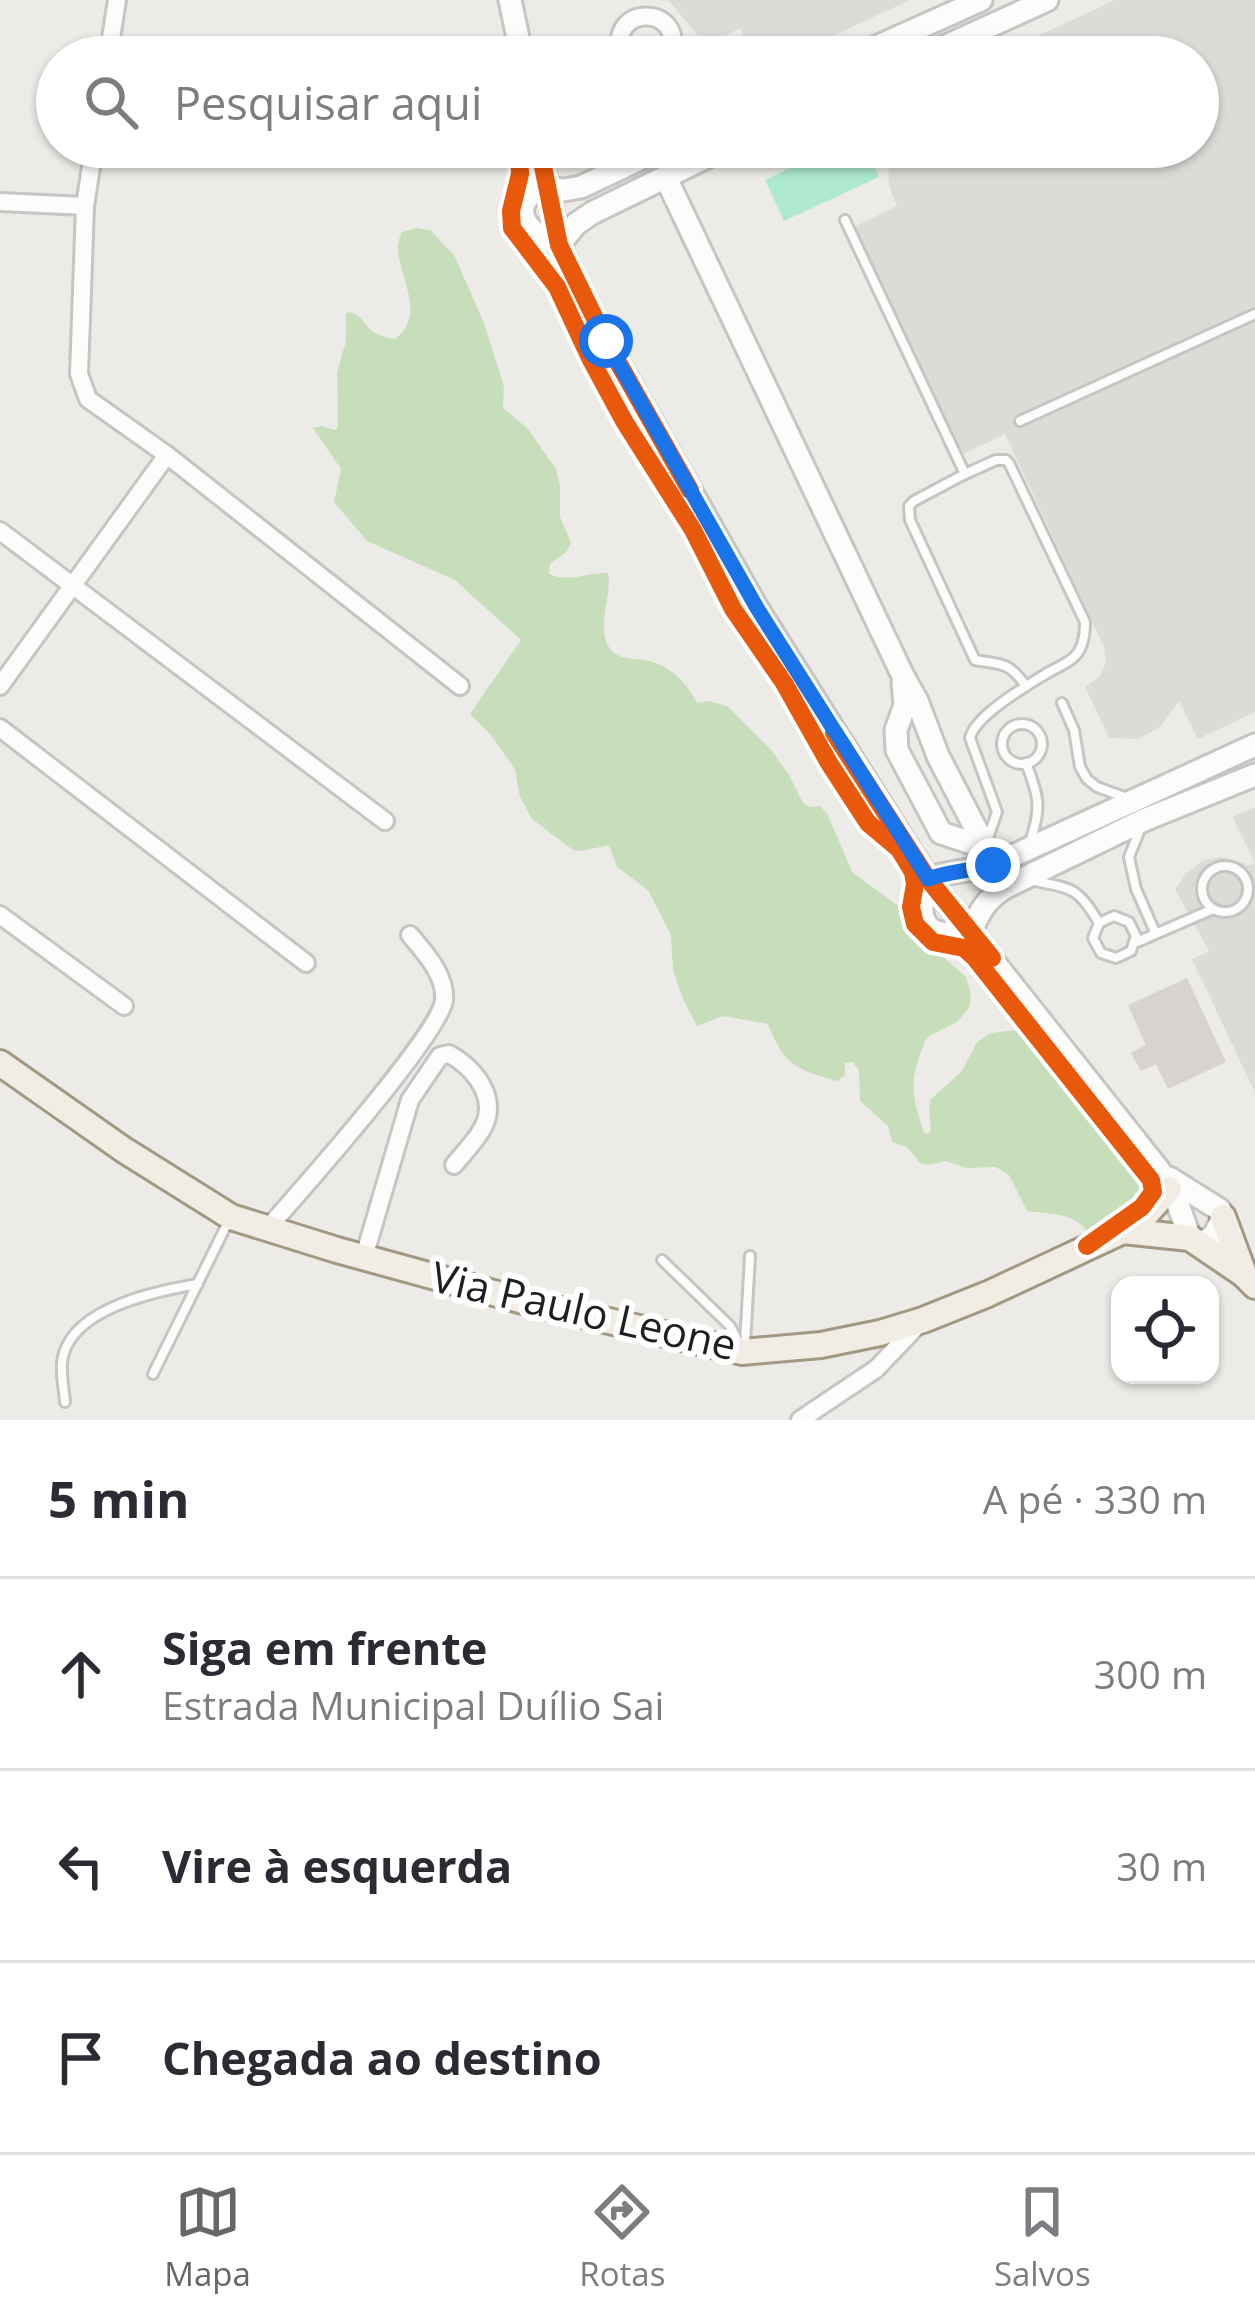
<!DOCTYPE html>
<html lang="pt">
<head>
<meta charset="utf-8">
<style>
  :root { --surface:#fff; --page:#f2f2f3; --text:#2b2b33; --muted:#7c7c81; --line:#e1e1e2; --accent:#676665 }
  body { margin:0; font-family:"Open Sans",sans-serif; background:var(--page); color:var(--text) }
  .controls { position:absolute; right:36px; bottom:36px; display:grid; overflow:hidden; border-radius:24px; box-shadow:0 3px 9px #0004 }
  .controls button { width:108px; height:108px; display:grid; place-items:center; padding:0; border:0; border-bottom:3px solid var(--line); background:var(--surface); color:var(--text); font:60px sans-serif }
  .stop { position:absolute; width:36px; height:36px; margin:-27px; border:9px solid #1a73e8; border-radius:50%; background:#fff }
  .stop.end { background:#1a73e8; border-color:#fff; box-shadow:0 3px 12px #0008 }
  .list { margin:0; padding:0; list-style:none }
  h2 { display:flex; justify-content:space-between; align-items:center; height:156px; margin:0; padding:0 48px; font-size:51px }
  h2 small { font-size:39px; font-weight:400; color:var(--muted) }
  .list li { display:grid; grid-template-columns:78px 1fr auto; gap:36px; align-items:center; box-sizing:border-box; height:192px; padding:0 48px; border-top:3px solid var(--line) }
  .list b { display:block; font-size:45px; white-space:nowrap }
  .list p { margin:0; font-size:39px; white-space:nowrap; color:var(--muted) }
  .list em { font-size:39px; font-style:normal; color:var(--muted) }
  .icon { flex:none; width:66px; height:66px; fill:none; stroke:currentColor; stroke-width:2; stroke-linecap:round; stroke-linejoin:round }
  .map { position:relative; flex:none; width:1255px; height:1420px; overflow:hidden }
  .search { position:absolute; background:var(--surface); box-shadow:0 3px 9px #0004; left:36px; right:36px; top:36px; height:132px; display:flex; align-items:center; gap:30px; box-sizing:border-box; padding:0 42px; border-radius:66px; color:var(--muted); font-size:45px }
  .sheet { height:732px; background:var(--surface) }
  nav { display:flex; justify-content:space-around; align-items:center; box-sizing:border-box; height:168px; border-top:3px solid var(--line); background:var(--surface); font-size:33px; color:var(--muted) }
  nav a { display:grid; justify-items:center; gap:6px }
  nav .on { color:var(--accent) }
  .map>svg:first-child { display:block }
  .residential { fill:#dcdbd8 }
  .forest { fill:#c6deba }
  .pitch { fill:#aee9d0 }
  .building { fill:#d6d3d0 }
  .lines { fill:none; stroke-linecap:round; stroke-linejoin:round }
  .service-casing { stroke:#c6c5c3; stroke-width:14 }
  .minor-casing { stroke:#c6c5c3; stroke-width:22 }
  .tertiary-casing { stroke:#c6c5c3; stroke-width:27 }
  .primary-casing { stroke:#a39983; stroke-width:30 }
  .service { stroke:#fcfcfb; stroke-width:8 }
  .minor { stroke:#fcfcfb; stroke-width:16 }
  .tertiary { stroke:#fcfcfb; stroke-width:21 }
  .primary { stroke:#f1ece4; stroke-width:24 }
  .cycleway-casing { stroke:#fff; stroke-width:26 }
  .cycleway { stroke:#e8590c; stroke-width:18 }
  .route { stroke:#1a73e8; stroke-width:15 }
  .labels { text-anchor:middle; stroke-width:12; stroke-linejoin:round; paint-order:stroke }
  .street-label { font-size:42px; fill:#1f1f1f; stroke:#fff }
</style>
</head>
<body>
<div class="map">
<svg width="1255" height="1420" viewBox="0 0 1255 1420">
  <rect width="100%" height="100%" fill="#edebe7"/>
  <g class="residential">
    <polygon points="660,0 910,0 788,57 754,57 740,28 723,37 709,49 669,1"/>
    <polygon points="1115,0 1255,0 1255,712 1198,739 1179,701 1160,727 1138,739 1109,738 1085,687 1100,676 1106,661 1104,647 1005,434 959,456 852,228 897,206 889,186 888,171 894,162 910,153 908,147 1198,147 1198,57 993,57"/>
    <polygon points="1255,807 1255,1093 1192,959 1209,951 1175,889 1186,874 1204,860 1222,857 1248,865 1255,864 1233,817"/>
  </g>
  <path class="forest" d="M417 228 430 230 454 255 484 323 504 387 503 408 527 428 556 469 560 485V517L571 543 566 552 550 564 549 574C569 583 587 572 608 573 612 595 599 619 606 641 614 664 637 656 656 663 673 669 689 686 697 703L708 701 727 706 772 751 789 775 803 803 809 807 820 806 827 813 852 872 897 905 939 953 966 977 971 994 969 1008 957 1022 927 1037C909 1080 910 1090 924 1133L928 1134 931 1130 929 1106 931 1099 962 1071 977 1042 991 1033 1016 1030 1034 1034 1094 1100 1109 1128 1135 1160 1141 1175V1187L1137 1198 1124 1212 1102 1227 1088 1232C1074 1212 1049 1214 1027 1211L1009 1175 996 1167 967 1168 946 1161 928 1165 920 1163 907 1147 892 1142 888 1126 860 1101 859 1071 853 1062 845 1063V1075L838 1081C796 1070 784 1065 768 1024L723 1016 697 1026 684 1001 673 970 671 935 648 890 617 867 609 845 582 851 573 850 532 819 520 797 515 769 491 735 470 714 521 640 455 580 367 541 334 502 341 469 313 428 321 426 335 430 338 426 337 372 346 341V313L350 312C372 320 360 334 395 339 426 315 401 282 398 251 397 244 399 239 402 232Z"/>
  <polygon class="pitch" points="834,147 865,147 879,177 784,221 765,180"/>
  <polygon class="building" points="1187,978 1226,1062 1168,1089 1156,1064 1141,1071 1131,1053 1146,1045 1128,1005"/>
  <g class="lines">
    <defs>
      <g id="service">
        <path d="M845 220 965 474 996 460H1006L1009 463 1085 622C1085 633 1083 649 1074 657 1068 663 1056 668 1049 672 1028 685 975 715 970 738L997 812 988 838"/>
        <polyline points="1020,421 1255,314"/>
        <path d="M965 474 914 501 909 506 910 520 975 660C1002 665 1008 661 1026 686"/>
        <polyline points="1062,703 1074,730 1080,767 1087,779 1097,787 1130,799"/>
        <circle cx="1022" cy="744" r="20"/>
        <path d="M1026 763C1039 797 1042 807 1030 842"/>
        <polyline points="1141,827 1129,857 1136,889 1155,932"/>
        <circle cx="1225" cy="889" r="23"/>
        <path d="M1035 881C1074 889 1078 888 1099 923L1093 938 1101 953 1116 958 1131 951 1136 936 1129 922 1114 916 1099 923"/>
        <polyline points="1137,942 1213,909"/>
        <polyline points="662,1260 730,1326 740,1345"/>
        <polyline points="745,1344 750,1256"/>
        <polyline points="153,1374 230,1218"/>
        <path d="M65 1402C64 1387 59 1368 64 1353 78 1307 156 1291 198 1284"/>
      </g>
      <g id="minor">
        <polyline points="108,57 117,0"/>
        <path d="M623 57C603 3 689 3 670 57"/>
        <polyline points="94,147 85,206 79,374 88,399 167,455 460,686"/>
        <polyline points="0,202 85,206"/>
        <polyline points="0,531 385,821"/>
        <polyline points="0,686 167,455"/>
        <polyline points="0,728 306,963"/>
        <polyline points="0,915 124,1006"/>
        <path d="M267 1229C297 1195 441 1033 444 1000 446 975 425 953 410 935"/>
        <path d="M364 1257 410 1100 440 1056 449 1054C470 1065 493 1090 487 1117 483 1134 465 1151 454 1165"/>
        <polyline points="800,1420 876,1369 920,1323"/>
      </g>
      <g id="tertiary">
        <polyline points="510,0 522,57"/>
        <polyline points="854,57 981,0"/>
        <polyline points="922,57 1047,0"/>
        <polyline points="539,147 559,245 581,292 606,341 757,608 928,879 1159,1170 1176,1199 1190,1238"/>
        <path d="M665 147 581 187 564 190 538 188C505 211 531 236 559 245L576 224 592 213 727 147"/>
        <polyline points="666,178 903,676 917,701 938,756 1006,887"/>
        <polyline points="903,682 905,705 896,730 897,750 941,833 984,847"/>
        <path d="M928 879C948 871 972 871 993 865L1255 745"/>
        <path d="M928 879C914 922 924 941 971 931"/>
        <path d="M971 931C980 911 986 899 1006 887L1144 820 1255 775"/>
        <polyline points="1169,1178 1220,1210 1223,1217 1214,1236 1201,1243"/>
      </g>
      <g id="primary">
        <polyline points="0,1063 124,1150 231,1217 337,1250 523,1301 742,1352 821,1345 880,1333 923,1320 988,1294 1123,1231 1190,1238 1243,1274 1255,1286"/>
        <polyline points="1223,1217 1243,1271"/>
        <polyline points="1123,1231 1141,1220 1169,1189"/>
      </g>
    </defs>
    <use href="#service" class="service-casing"/>
    <use href="#minor" class="minor-casing"/>
    <use href="#tertiary" class="tertiary-casing"/>
    <use href="#primary" class="primary-casing"/>
    <use href="#service" class="service"/>
    <use href="#minor" class="minor"/>
    <use href="#tertiary" class="tertiary"/>
    <use href="#primary" class="primary"/>
    <defs>
      <g id="cycleway">
        <polyline points="519,147 520,174 511,211 512,228 557,287 590,358 624,421 693,530 733,609 784,683 829,763 868,823 899,849 913,872 915,884 911,907 915,924 933,942 964,948 974,957 1151,1180 1153,1192 1142,1207 1087,1246"/>
        <polyline points="539,147 559,245 606,341 690,490"/>
        <polyline points="834,733 928,879 992,958"/>
      </g>
    </defs>
    <use href="#cycleway" class="cycleway-casing"/>
    <use href="#cycleway" class="cycleway"/>
  </g>
  <g class="lines">
    <path class="route" d="M606 341 757 608 928 879C948 871 972 871 993 865"/>
  </g>
  <g class="labels">
    <g class="street-label">
      <text transform="translate(584 1311) rotate(13)" y="15">Via Paulo Leone</text>
    </g>
  </g>
</svg>
<div class="controls">
<button><svg class="icon" aria-label="locate" viewBox="0 0 24 24"><circle cx="12" cy="12" r="6"/><path d="M12 2v4M12 18v4M2 12h4M18 12h4"/></svg></button>
</div>
<div class="stop" style="left:606px;top:341px"></div>
<div class="stop end" style="left:993px;top:865px"></div>
<div class="search"><svg class="icon" aria-label="search" viewBox="0 0 24 24"><circle cx="10" cy="10" r="6"/><path d="M15 15l6 6"/></svg>Pesquisar aqui</div>
</div>
<section class="sheet">
<h2>5 min<small>A pé · 330 m</small></h2>
<ul class="list">
<li><svg class="icon" aria-label="ahead" viewBox="0 0 24 24"><path d="M12 20V5M6 11l6-6 6 6"/></svg><div><b>Siga em frente</b><p>Estrada Municipal Duílio Sai</p></div><em>300 m</em></li>
<li><svg class="icon" aria-label="left" viewBox="0 0 24 24"><path d="M17 20v-9H6M10 6l-5 5 5 5"/></svg><div><b>Vire à esquerda</b></div><em>30 m</em></li>
<li><svg class="icon" aria-label="arrive" viewBox="0 0 24 24"><path d="M6 21V4h12l-3 4 3 4H6"/></svg><div><b>Chegada ao destino</b></div></li>
</ul>
</section>
<nav>
<a class="on"><svg class="icon" aria-label="map" viewBox="0 0 24 24"><path d="M3 6l6-2 6 2 6-2v14l-6 2-6-2-6 2zM9 4v14M15 6v14"/></svg>Mapa</a>
<a><svg class="icon" aria-label="directions" viewBox="0 0 24 24"><path d="M12 3l9 9-9 9-9-9zM9 14v-3h6M13 9l2 2-2 2"/></svg>Rotas</a>
<a><svg class="icon" aria-label="saved" viewBox="0 0 24 24"><path d="M7 4h10v16l-5-4-5 4z"/></svg>Salvos</a>
</nav>
</body>
</html>
